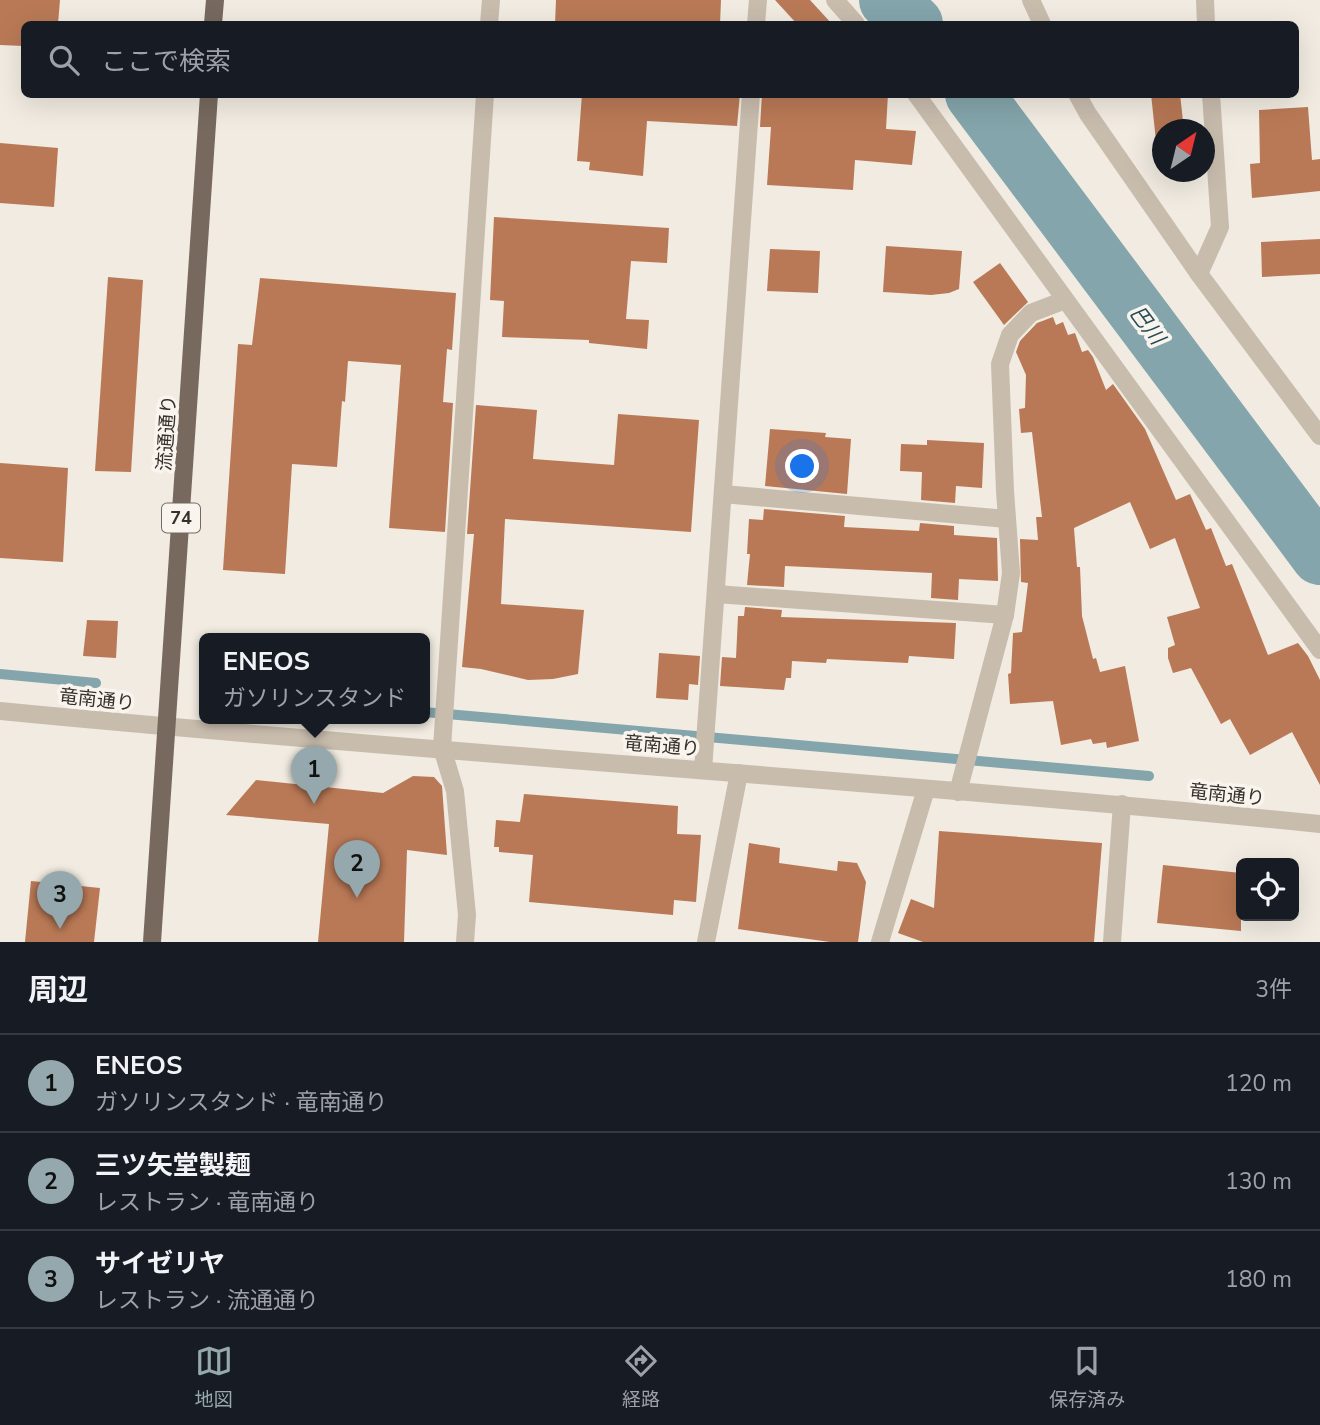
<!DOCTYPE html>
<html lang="ja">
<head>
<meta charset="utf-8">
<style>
  :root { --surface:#171b24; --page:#242831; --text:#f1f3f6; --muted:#9ea1a6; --line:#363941; --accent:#95a8ad }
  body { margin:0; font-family:"Nunito Sans","Noto Sans JP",sans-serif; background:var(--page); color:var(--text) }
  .controls { position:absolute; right:21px; bottom:21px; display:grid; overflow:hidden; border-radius:10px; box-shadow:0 7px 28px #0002 }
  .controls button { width:63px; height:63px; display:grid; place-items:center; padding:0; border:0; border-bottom:2px solid var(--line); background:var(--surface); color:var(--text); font:35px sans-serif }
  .compass { position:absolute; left:1152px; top:119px; width:63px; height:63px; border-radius:50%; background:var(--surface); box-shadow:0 7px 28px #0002; rotate:35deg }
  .you { position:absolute; left:803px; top:467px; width:24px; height:24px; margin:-18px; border:5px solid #fff; border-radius:50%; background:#1a73e8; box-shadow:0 0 0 10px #1a73e833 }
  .badge { display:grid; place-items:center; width:46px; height:46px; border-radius:50%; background:var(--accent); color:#111; font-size:23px; font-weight:700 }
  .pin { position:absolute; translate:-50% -58px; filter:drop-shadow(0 2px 4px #0008) }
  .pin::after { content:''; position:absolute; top:37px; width:24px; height:21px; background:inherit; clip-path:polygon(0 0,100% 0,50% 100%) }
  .popup { position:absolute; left:199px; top:633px; width:231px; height:91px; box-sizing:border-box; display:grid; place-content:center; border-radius:10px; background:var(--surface); filter:drop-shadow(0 2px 5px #0005); font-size:23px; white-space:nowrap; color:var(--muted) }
  .popup b { font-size:26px; color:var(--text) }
  .popup::after { content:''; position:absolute; left:50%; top:100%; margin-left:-14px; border:14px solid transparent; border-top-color:var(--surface) }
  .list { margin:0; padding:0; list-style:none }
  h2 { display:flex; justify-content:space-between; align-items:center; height:91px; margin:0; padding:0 28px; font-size:30px }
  h2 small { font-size:23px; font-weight:400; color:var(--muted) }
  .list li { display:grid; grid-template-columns:46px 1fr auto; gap:21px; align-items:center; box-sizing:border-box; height:98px; padding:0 28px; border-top:2px solid var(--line) }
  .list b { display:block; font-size:26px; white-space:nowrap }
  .list p { margin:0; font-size:23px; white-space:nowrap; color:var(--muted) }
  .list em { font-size:23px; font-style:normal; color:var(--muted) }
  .icon { flex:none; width:38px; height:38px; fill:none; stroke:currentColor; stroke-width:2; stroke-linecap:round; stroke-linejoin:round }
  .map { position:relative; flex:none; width:1320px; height:942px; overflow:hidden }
  .search { position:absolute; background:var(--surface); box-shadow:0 7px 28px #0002; left:21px; right:21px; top:21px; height:77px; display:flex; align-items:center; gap:18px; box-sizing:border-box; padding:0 24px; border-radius:10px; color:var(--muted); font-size:26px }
  .sheet { height:385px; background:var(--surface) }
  nav { display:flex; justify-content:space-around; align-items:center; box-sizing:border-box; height:98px; border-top:2px solid var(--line); background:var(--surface); font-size:19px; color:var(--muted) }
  nav a { display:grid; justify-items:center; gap:4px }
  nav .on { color:var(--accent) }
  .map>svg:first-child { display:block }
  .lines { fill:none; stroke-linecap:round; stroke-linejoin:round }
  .stream { stroke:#83a5ab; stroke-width:10 }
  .river { stroke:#83a5ab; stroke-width:58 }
  .building { fill:#b97956 }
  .minor { stroke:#c8bcad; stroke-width:18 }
  .major { stroke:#77695e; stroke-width:18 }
  .labels { text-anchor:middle; stroke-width:7; stroke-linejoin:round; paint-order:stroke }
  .shield { fill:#f9f4ed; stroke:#716b65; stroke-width:2 }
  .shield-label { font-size:18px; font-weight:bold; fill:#37302b }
  .street-label { font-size:19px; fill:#37302b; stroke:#f9f4ed }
  .water-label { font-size:21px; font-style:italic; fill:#254c54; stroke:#f9f4ed }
</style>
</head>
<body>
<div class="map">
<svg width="1320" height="942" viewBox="0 0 1320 942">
  <rect width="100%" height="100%" fill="#f1ebe1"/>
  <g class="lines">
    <g class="stream">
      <polyline points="0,674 96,683"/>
      <polyline points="424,712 1149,776"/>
    </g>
    <g class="river">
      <polyline points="888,0 914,24"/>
      <polyline points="974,94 1320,556"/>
    </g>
  </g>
  <g class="building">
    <polygon points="0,0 60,0 58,24 24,24 24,46 0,45"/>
    <polygon points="556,0 721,0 720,24 555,24"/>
    <polygon points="775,0 810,0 832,24 797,24"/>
    <polygon points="582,94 740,94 737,126 647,121 643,176 589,170 590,162 577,161"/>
    <polygon points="762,94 888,94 886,129 916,131 912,165 855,160 853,190 767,185 771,127 760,127"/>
    <polygon points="1151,94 1180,94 1184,130 1163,130 1163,141 1156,141"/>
    <polygon points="1308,107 1312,160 1320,159 1320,191 1252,198 1250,164 1260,163 1259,110"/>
    <polygon points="0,143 58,148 54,207 0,203"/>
    <polygon points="494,217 669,228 667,263 631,261 626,319 649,320 647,349 589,343 589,340 502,337 504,301 490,300"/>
    <polygon points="1320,239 1320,274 1262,277 1261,242"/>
    <polygon points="886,246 962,251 959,289 949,293 931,295 883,292"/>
    <polygon points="770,249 820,251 818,293 767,291"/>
    <polygon points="1000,263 1028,302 1004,325 973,282"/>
    <polygon points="108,277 143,280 131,472 95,471"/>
    <polygon points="260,278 456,293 452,350 447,349 443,402 453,403 445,532 389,528 401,365 348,361 345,402 342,401 337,467 292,464 285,574 223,570 238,344 252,345"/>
    <polygon points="1053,317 1056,325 1063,322 1068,335 1075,333 1082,352 1088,350 1093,357 1106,390 1113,384 1145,429 1176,500 1190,494 1206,530 1211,528 1226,566 1232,564 1268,655 1298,643 1308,656 1320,680 1320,785 1292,732 1250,755 1230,719 1221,724 1191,668 1173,673 1168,658 1168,648 1175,645 1167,617 1200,608 1175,538 1150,549 1130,502 1074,528 1077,567 1080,567 1082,616 1093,659 1096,658 1100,672 1125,666 1139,741 1107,748 1106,742 1093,744 1091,739 1061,745 1053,701 1010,704 1008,674 1011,673 1013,633 1022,632 1028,583 1021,582 1020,539 1038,540 1036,517 1042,517 1032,432 1021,433 1019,409 1025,408 1026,375 1016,352 1020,341 1037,323"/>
    <polygon points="476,405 537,410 533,459 614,465 618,414 699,420 691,532 505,519 501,604 584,610 578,674 553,679 528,680 481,669 462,667 474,534 467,534"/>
    <polygon points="770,429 826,433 825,437 851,439 847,494 765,486"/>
    <polygon points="927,440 984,443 982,488 956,486 955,503 921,500 922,472 900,471 901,444 927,445"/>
    <polygon points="0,463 68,468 63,562 0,558"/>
    <polygon points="764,509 845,516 844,527 919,531 920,523 954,526 954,535 997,538 998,581 959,579 958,600 931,598 932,573 785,566 784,587 747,585 750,554 747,554 749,519 763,520"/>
    <polygon points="745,607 782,610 781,617 956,623 954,659 909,656 908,663 827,659 826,663 792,661 791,678 786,678 784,690 720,686 722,657 736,658 738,616 744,616"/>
    <polygon points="87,620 118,621 116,658 83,656"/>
    <polygon points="659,653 700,656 698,685 689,684 688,700 656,698"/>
    <polygon points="413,776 434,777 442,786 447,855 407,850 404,942 318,942 329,824 226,815 256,780 383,793"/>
    <polygon points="524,794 678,806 677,834 701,835 696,902 674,900 673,915 529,902 533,855 499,852 499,847 494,847 496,820 520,822"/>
    <polygon points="939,831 1102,843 1094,942 923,942 898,933 911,899 934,908"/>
    <polygon points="749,843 780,848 779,863 837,871 838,861 857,863 866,882 858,942 830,942 738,929"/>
    <polygon points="1163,865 1241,873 1241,931 1157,923"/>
    <polygon points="31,881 100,888 94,942 25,942"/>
  </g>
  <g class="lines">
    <g class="minor">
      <polyline points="835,0 856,24"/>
      <polyline points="1031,0 1042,24"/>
      <polyline points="1205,0 1206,24"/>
      <polyline points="489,24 491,0"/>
      <polyline points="756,24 758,0"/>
      <polyline points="916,94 1320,650"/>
      <polyline points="1077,94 1088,114 1199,274 1320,436"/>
      <polyline points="1199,274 1220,227 1211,94"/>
      <polyline points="723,494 1007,519"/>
      <polyline points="716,594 1005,615"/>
      <path d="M0 711C440 754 881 780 1320 824"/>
      <polyline points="703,770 751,94"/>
      <polyline points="958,792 1005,615 1011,573 1005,491 1000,364 1010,335 1031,313 1065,300"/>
      <polyline points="465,942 467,915 455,791 442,748 485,94"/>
      <polyline points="706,942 739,773"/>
      <polyline points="880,942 926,789"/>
      <polyline points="1112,942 1122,804"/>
    </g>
    <g class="major">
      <polyline points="213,24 215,0"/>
      <polyline points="152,942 209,94"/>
    </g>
  </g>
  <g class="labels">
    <rect class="shield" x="162" y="503.5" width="38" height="29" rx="5"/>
    <g class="shield-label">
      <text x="181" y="524">74</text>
    </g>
    <g class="street-label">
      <text transform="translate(166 433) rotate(-86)" y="7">流通通り</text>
      <text transform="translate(97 699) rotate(6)" y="7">竜南通り</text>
      <text transform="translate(662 745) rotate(5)" y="7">竜南通り</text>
      <text transform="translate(1227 794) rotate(6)" y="7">竜南通り</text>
    </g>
    <g class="water-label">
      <text transform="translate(1147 325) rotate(53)" y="7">巴川</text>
    </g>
  </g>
</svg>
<div class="controls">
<button><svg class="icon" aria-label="locate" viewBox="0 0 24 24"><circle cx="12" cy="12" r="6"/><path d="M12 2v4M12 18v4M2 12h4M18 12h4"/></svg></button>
</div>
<svg class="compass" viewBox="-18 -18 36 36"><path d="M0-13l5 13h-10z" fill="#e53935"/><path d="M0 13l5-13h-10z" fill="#9ea1a6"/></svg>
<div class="you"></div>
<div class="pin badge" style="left:314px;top:804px">1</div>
<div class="popup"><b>ENEOS</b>ガソリンスタンド</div>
<div class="pin badge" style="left:357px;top:898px">2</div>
<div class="pin badge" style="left:60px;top:929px">3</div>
<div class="search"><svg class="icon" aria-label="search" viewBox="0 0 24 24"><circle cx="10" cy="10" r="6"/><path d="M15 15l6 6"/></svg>ここで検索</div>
</div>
<section class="sheet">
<h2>周辺<small>3件</small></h2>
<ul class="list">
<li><span class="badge">1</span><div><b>ENEOS</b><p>ガソリンスタンド · 竜南通り</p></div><em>120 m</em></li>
<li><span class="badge">2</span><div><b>三ツ矢堂製麺</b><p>レストラン · 竜南通り</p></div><em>130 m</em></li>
<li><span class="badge">3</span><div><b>サイゼリヤ</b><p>レストラン · 流通通り</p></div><em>180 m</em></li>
</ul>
</section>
<nav>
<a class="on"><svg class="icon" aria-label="map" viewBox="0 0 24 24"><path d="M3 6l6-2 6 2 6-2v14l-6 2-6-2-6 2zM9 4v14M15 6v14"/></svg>地図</a>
<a><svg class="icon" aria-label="directions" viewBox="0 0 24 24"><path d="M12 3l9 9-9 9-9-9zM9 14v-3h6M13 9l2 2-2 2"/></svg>経路</a>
<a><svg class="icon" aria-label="saved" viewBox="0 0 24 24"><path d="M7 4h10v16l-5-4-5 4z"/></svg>保存済み</a>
</nav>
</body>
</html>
